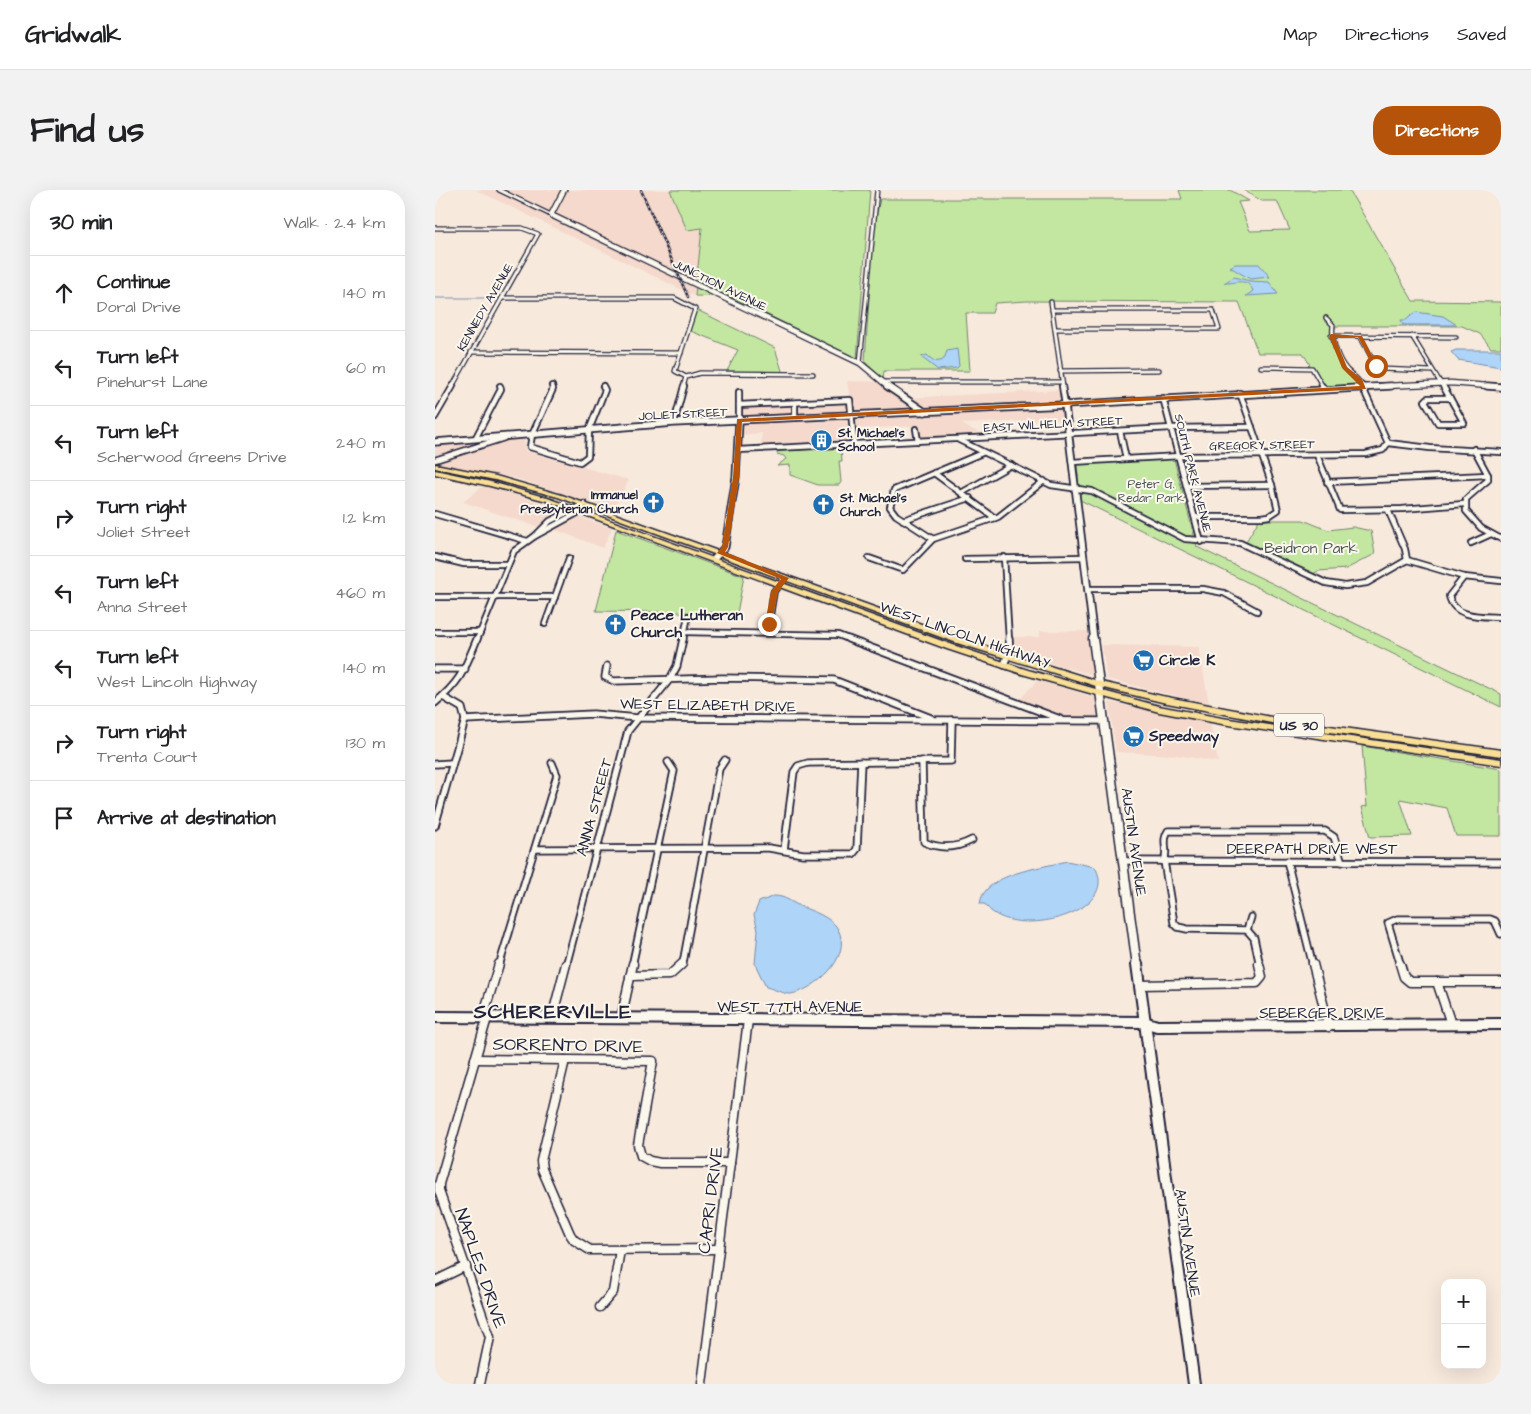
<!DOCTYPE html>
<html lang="en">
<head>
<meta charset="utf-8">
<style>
  :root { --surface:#fff; --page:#f2f2f2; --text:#202124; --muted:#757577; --line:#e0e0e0; --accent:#b45309 }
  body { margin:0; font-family:"Architects Daughter",sans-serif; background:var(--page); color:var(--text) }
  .controls { position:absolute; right:15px; bottom:15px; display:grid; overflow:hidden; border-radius:10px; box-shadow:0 5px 20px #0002 }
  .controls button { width:45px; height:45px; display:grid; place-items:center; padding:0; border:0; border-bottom:1px solid var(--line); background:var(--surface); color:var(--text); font:25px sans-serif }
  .stop { position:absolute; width:15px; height:15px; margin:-11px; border:4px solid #b45309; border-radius:50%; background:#fff }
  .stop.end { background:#b45309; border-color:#fff; box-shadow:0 1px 5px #0008 }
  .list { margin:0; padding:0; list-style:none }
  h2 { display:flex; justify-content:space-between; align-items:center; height:65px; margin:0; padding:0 20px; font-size:21px }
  h2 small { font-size:16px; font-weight:400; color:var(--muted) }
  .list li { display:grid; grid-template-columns:32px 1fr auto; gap:15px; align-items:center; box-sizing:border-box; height:75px; padding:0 20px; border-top:1px solid var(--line) }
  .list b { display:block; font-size:19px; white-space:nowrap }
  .list p { margin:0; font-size:16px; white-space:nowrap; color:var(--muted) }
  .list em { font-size:16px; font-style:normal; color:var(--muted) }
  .icon { flex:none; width:28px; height:28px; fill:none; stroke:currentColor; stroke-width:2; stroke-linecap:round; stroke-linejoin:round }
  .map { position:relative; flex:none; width:1066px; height:1194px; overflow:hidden; border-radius:20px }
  header { display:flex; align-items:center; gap:30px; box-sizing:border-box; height:70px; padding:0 25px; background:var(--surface); border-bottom:1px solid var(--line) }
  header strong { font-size:24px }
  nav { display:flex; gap:28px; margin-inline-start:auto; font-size:18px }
  .intro { display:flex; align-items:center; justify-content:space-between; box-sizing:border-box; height:120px; padding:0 30px }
  h1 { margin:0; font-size:35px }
  .button { padding:12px 22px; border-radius:20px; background:var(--accent); color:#fff; font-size:18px; font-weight:700 }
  main { display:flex; gap:30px; padding:0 30px }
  aside { flex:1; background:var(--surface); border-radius:20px; box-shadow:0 5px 20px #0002 }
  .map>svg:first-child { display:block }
  .built { fill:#f4d9cc }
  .green { fill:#c3e7a1; stroke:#72846e }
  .water { fill:#aed4f7; stroke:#768dac }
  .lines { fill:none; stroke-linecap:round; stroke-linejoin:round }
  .stream { stroke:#768dac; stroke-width:1 }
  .street-far3-casing { stroke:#22223b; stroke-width:5.5 }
  .street-far2-casing { stroke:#22223b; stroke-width:8 }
  .street-far1-casing { stroke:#22223b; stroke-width:9 }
  .street-casing { stroke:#22223b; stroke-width:11 }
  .secondary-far3-casing { stroke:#22223b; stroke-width:7 }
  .secondary-far2-casing { stroke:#22223b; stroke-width:9 }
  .secondary-far1-casing { stroke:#22223b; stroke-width:11 }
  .secondary-casing { stroke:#22223b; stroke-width:14 }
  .primary-casing { stroke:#22223b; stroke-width:3 }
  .street-far3 { stroke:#fbf7ec; stroke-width:3 }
  .street-far2 { stroke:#fbf7ec; stroke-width:4.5 }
  .street-far1 { stroke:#fbf7ec; stroke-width:5.5 }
  .street { stroke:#fbf7ec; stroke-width:8 }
  .secondary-far3 { stroke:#fbf7ec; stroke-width:4.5 }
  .secondary-far2 { stroke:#fbf7ec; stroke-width:5.5 }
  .secondary-far1 { stroke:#fbf7ec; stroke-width:8 }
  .secondary { stroke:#fbf7ec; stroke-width:10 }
  .primary { fill:#f9df96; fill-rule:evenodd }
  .rail-casing { stroke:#22223b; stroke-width:2.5 }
  .rail { stroke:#fbf7ec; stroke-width:1; stroke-dasharray:2.5; stroke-linecap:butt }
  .route { fill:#b45309 }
  .labels { text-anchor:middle; stroke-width:4; stroke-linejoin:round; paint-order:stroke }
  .far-street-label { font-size:12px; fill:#22223b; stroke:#fbf7ec }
  .far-poi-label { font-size:12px; font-weight:bold; fill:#22223b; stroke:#fbf7ec; text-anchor:start }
  .far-park-label { font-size:12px; fill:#4a5354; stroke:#fbf7ec }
  .shield { fill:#fbf7ec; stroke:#636270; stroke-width:1 }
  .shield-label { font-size:14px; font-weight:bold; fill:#22223b }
  .park-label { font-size:15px; fill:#4a5354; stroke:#fbf7ec }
  .poi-label { font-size:15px; font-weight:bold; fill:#22223b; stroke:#fbf7ec; text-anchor:start }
  .street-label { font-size:15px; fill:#22223b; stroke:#fbf7ec }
  .near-street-label { font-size:18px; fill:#22223b; stroke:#fbf7ec }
  .district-label { font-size:20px; font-weight:bold; letter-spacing:1px; fill:#22223b; stroke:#fbf7ec }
</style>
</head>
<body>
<header>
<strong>Gridwalk</strong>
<nav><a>Map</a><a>Directions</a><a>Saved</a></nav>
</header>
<div class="intro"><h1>Find us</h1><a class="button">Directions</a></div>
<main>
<aside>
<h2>30 min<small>Walk · 2.4 km</small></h2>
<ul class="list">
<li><svg class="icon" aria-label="ahead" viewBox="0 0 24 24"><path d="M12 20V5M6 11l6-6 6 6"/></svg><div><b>Continue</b><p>Doral Drive</p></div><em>140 m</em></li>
<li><svg class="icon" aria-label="left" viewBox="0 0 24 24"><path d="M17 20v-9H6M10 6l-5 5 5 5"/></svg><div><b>Turn left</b><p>Pinehurst Lane</p></div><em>60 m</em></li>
<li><svg class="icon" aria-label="left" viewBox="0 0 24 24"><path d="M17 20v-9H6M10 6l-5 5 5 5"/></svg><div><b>Turn left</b><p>Scherwood Greens Drive</p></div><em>240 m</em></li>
<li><svg class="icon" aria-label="right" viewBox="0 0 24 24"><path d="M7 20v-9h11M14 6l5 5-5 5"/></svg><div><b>Turn right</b><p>Joliet Street</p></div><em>1.2 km</em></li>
<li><svg class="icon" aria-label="left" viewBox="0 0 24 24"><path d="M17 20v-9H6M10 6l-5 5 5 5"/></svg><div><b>Turn left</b><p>Anna Street</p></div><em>460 m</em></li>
<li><svg class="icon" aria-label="left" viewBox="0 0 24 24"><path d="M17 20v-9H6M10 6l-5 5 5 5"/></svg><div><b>Turn left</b><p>West Lincoln Highway</p></div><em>140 m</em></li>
<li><svg class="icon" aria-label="right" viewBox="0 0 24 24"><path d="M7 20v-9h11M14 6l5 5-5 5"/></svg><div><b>Turn right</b><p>Trenta Court</p></div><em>130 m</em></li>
<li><svg class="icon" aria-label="arrive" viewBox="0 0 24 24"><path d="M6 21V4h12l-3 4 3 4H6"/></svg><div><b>Arrive at destination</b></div></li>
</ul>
</aside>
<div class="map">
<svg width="1066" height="1194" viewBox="0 0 1066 1194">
  <rect width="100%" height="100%" fill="#f8e9dd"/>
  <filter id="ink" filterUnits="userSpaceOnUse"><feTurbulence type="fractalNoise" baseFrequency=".02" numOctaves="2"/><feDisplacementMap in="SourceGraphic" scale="10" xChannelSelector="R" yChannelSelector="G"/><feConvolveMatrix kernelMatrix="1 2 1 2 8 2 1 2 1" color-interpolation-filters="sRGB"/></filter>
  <g filter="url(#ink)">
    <g class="built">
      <polygon points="41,0 235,0 252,39 267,38 260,106"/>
      <polygon points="412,191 447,192 469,208 626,200 632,229 526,234 551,246 483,249 481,236 414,239 414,252 326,257 327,243 304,245 304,215 415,210"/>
      <polygon points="89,248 90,261 194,290 178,320 80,288 0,273 0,253"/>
      <polygon points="48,296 87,307 177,338 168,358 121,340 103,337 28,312"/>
      <polygon points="605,441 653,441 658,485 579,463 577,447 605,447"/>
      <polygon points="667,455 764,457 774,514 672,489"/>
      <polygon points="603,490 661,508 663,528 631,528 583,511"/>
      <polygon points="674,512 775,532 783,572 742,565 681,562"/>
    </g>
    <g class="green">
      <polygon points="235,0 435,0 422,169 296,107 260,106 267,38 252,40"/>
      <polygon points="744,0 795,0 814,11 803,12 815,41 855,40 842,11 827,11 808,0 914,0 978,111 1066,112 1066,158 1056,158 1045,144 1027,136 901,136 897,146 910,178 929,197 889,199 868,163 823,163 804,112 592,111 560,113 557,123 531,123 535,181 449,181 448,189 430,172 438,42 445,9 747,9"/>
      <polygon points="260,119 340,158 348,184 292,181 303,160 253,140"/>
      <polygon points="406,258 407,271 404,271 406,292 404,295 383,295 355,285 355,275 342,276 351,269 349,266 342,264 342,261"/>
      <polygon points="739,269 762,357 1066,504 1066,517 645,310 642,274"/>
      <polygon points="824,330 868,330 893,340 918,337 936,341 940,364 911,379 883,381 877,385 810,353"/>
      <polygon points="181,340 309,386 302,423 161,421"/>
      <polygon points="927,556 1066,579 1066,646 1021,646 1012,618 965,609 977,646 935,647 927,617 932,616"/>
    </g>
    <g class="water">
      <polygon points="800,74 824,74 835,87 815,89 795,77"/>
      <path d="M799 87 815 91 834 92 843 104 811 106 818 101C812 86 800 94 789 93Z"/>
      <polygon points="981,122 1008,126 1022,135 968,135 966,130 971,130"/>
      <path d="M522 159 524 176 522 178 503 180 486 167 492 165C497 170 502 174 509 169L512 161Z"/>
      <polygon points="1021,160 1066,160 1066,177 1023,170 1016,162"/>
      <path d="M632 671 660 677C687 725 573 752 550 714H545C548 683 607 678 632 671Z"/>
      <path d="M339 706C351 706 357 713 367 717 378 721 397 728 403 739 418 768 380 800 356 804 352 805 336 798 331 797L320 774 323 740 319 725 324 712Z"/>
    </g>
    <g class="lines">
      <polyline class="stream" points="0,108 61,108"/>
      <defs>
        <g id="street-far3">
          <polyline points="64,0 116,25"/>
          <polyline points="0,38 87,38 103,44 17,197"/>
          <polyline points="67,108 239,108 260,119 240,181 251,187 248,197"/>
          <polyline points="616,112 628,197"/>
          <polyline points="617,120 778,120 784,139 620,139"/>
          <path d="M891 128 898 135C896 148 902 169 912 180 918 186 924 189 928 197"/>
          <polyline points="896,146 1021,147"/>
          <polyline points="925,146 941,176 945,179 997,181"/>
          <polyline points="977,146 1008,197"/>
          <polyline points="36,162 246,163"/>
          <polyline points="425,173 442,0"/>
          <polyline points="826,177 877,178 888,197"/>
          <polyline points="625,181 724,180"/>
          <polyline points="251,187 265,183 378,184"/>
          <polyline points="447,192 627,192"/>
        </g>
        <g id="street-far2">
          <polyline points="117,196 118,199 97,245 95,257 145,272 153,266 154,240 170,200 168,196"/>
          <polyline points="627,196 630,215"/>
          <polyline points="887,196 889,199"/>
          <polyline points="927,196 953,253"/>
          <polyline points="1008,196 1015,208"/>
          <polyline points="304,202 304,231"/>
          <polyline points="728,208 766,352"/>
          <polygon points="993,208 1015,208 1029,233 1003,233 990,211"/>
          <polyline points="360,213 360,228"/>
          <polyline points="304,215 415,210 419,254"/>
          <polyline points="0,227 18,196"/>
          <polyline points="239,233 249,196"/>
          <polyline points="481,239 483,251"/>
          <polyline points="685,241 691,269"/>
          <polyline points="40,249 66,199 65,196"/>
          <polyline points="524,250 616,295 657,301 750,349 805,353 891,393 910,396 932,393 972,370"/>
          <polyline points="953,253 995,258 1066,262"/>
          <polyline points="1039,259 1053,285 1053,290 1031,309 1031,321 1046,338 1066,349"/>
          <polyline points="303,260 737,238 817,237"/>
          <polyline points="882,265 905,320 967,319 1029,314"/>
          <polyline points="0,270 69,248"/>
          <polyline points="637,272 745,266 931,264 948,260 953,253"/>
          <polyline points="499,283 560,328"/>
          <polyline points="892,292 1053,285"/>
          <polyline points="751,296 837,295"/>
          <polyline points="528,302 576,275"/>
          <polyline points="953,320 970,359 972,370"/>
          <polyline points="0,324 92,351"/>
          <polyline points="760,327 827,327 834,326 843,320 837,295 805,203"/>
          <polyline points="468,330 535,308"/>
          <polyline points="100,346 115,331 149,314"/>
          <polyline points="498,349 461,325 455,317 459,300 547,263"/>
          <polyline points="1036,353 1056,344"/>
          <polyline points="0,367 29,374 73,374"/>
          <polyline points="569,367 574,450"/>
          <polyline points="434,368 468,380 498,349 563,327 609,291"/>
          <polyline points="530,369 649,367"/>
          <polyline points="972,370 1029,387 1066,391"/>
          <path d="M1029 387 1014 406C1019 429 1049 426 1066 427"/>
          <polyline points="653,399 768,399 789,403 822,421"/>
          <polyline points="0,407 120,407"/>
          <polyline points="110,434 134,368"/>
          <polyline points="0,442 45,442"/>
          <polyline points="249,442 403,445 416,450"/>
          <polyline points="332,443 339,401 350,388"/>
          <polyline points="42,450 79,361 100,346 146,321 149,314"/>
          <polyline points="248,450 253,426"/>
        </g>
        <g id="street-far1">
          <polyline points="413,449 625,529"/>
          <polyline points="569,475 575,459 574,449"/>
          <polyline points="172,476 170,487 179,491 287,488 399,490 496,528"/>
          <polyline points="0,479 30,479"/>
          <path d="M0 513C27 490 29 480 42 449"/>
          <polyline points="30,530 158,524 203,528 669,531"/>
          <path d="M487 571 489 652C505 659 522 658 537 650"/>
          <polyline points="0,574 17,573"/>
          <polyline points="0,636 30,530 27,518 8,507"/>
          <polyline points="100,659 334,658 368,664 418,664 422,659 426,572"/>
          <polyline points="349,660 359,582 363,576 373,573 516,571 517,530"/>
          <polyline points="688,671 1066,672"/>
          <polyline points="852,671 878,776"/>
          <polyline points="812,740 816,727"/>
          <polyline points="64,776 122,585 117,573"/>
          <polyline points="131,776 193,541 235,489 242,476 248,449"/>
          <polyline points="197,776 239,581 233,572"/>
          <polyline points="245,776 248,773 284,579 290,570"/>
          <path d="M825 776 819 748 812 740 752 739 743 737 739 733 729 671C734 661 726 651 733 641H890L899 647 907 672"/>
          <polyline points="966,776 953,733 962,729 1055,729 1060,731 1066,744"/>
        </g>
        <g id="street">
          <polyline points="878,774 894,837"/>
          <polyline points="965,774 969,787 975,792 1066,792"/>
          <polyline points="195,786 235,785 247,774"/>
          <polyline points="1002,792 1016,834"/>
          <polyline points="704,795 822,793 827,787 824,774"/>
          <polyline points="117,828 131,774"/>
          <polyline points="186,829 198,774"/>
          <polyline points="40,869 218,871 203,955 206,966 215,971 225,973 295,973"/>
          <polyline points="130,870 106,971 107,979 135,1044 139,1050 155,1060 284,1059"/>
          <polyline points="0,1091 31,1076"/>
          <polyline points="165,1117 178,1102 185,1060"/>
          <polyline points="45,1194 55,1147 4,1001 4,994 52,828 50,820 64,774"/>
          <polyline points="267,1194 313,830"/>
        </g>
        <g id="secondary-far3">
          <polyline points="129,0 116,25 425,173 454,197"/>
          <polyline points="929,197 1016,193 1066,197"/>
        </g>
        <g id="secondary-far2">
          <polyline points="452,196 490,222"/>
          <polyline points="1052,196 1066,197"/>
          <polyline points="630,215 659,450"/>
          <polyline points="0,252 239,233 630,215 956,196"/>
          <polyline points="279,369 290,357 301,287 304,231"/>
        </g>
        <polyline id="secondary-far1" points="658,449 702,776"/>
        <g id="secondary">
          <polyline points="702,774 759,1194"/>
          <polyline points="0,827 709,832 722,836 1066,834"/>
        </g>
        <g id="primary">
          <polygon points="0,274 61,286 127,305 528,449 666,492 727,506 852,530 1066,560 1066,566 852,536 727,512 661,496 522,453 123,307 60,290 0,278"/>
          <polygon points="0,280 56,292 116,309 518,455 593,480 668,501 724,516 787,528 1066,569 1066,575 787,534 724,522 662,505 587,484 512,459 112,311 55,296 0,284"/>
        </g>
      </defs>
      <use href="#street-far3" class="street-far3-casing"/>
      <use href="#street-far2" class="street-far2-casing"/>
      <use href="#street-far1" class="street-far1-casing"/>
      <use href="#street" class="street-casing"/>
      <use href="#secondary-far3" class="secondary-far3-casing"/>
      <use href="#secondary-far2" class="secondary-far2-casing"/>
      <use href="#secondary-far1" class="secondary-far1-casing"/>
      <use href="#secondary" class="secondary-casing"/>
      <use href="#primary" class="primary-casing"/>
      <use href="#street-far3" class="street-far3"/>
      <use href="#street-far2" class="street-far2"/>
      <use href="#street-far1" class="street-far1"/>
      <use href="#street" class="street"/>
      <use href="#secondary-far3" class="secondary-far3"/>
      <use href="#secondary-far2" class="secondary-far2"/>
      <use href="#secondary-far1" class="secondary-far1"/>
      <use href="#secondary" class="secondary"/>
      <use href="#primary" class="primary"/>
      <defs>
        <polyline id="rail" points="206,0 253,107"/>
      </defs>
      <use href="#rail" class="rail-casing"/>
      <use href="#rail" class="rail"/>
    </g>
  </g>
  <polygon class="route" points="896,144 927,146 943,177 938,176 923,147 900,148 912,177 927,189 931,199 307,232 304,287 293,357 290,362 354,388 343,402 336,435 330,434 336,401 346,389 282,363 287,357 298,287 302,229 925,196 907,178 894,146"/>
  <defs>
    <symbol id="building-disc" viewBox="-11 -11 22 22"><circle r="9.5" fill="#1f6fb2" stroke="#fbf7ec"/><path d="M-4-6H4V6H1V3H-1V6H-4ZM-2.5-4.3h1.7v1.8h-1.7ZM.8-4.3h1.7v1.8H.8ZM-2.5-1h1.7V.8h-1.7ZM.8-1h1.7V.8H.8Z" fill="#fff"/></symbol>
    <symbol id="church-disc" viewBox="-11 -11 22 22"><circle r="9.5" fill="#1f6fb2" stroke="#fbf7ec"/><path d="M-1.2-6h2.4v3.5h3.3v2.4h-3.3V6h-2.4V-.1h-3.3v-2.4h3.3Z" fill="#fff"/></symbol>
    <symbol id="supermarket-disc" viewBox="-11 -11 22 22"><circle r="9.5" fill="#1f6fb2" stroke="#fbf7ec"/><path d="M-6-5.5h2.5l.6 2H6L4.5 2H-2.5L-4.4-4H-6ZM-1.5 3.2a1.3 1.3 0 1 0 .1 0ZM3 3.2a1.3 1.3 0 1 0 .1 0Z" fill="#fff"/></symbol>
  </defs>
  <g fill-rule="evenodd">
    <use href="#building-disc" x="374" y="238" width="25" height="25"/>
    <use href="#church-disc" x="206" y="300" width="25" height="25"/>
    <use href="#church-disc" x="376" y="302" width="25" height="25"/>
    <use href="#church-disc" x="168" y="422" width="25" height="25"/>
    <use href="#supermarket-disc" x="696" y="458" width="25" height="25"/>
    <use href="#supermarket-disc" x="686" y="534" width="25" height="25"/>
  </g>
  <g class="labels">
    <g class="far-street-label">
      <text transform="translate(285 95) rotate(26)" y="4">JUNCTION AVENUE</text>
      <text transform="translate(50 117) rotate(-60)" y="4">KENNEDY AVENUE</text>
      <text transform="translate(248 224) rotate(-3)" y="4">JOLIET STREET</text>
      <text transform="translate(618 234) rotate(-3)" y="4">EAST WILHELM STREET</text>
      <text transform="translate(827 255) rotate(-1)" y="4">GREGORY STREET</text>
      <text transform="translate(758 283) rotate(76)" y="4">SOUTH PARK AVENUE</text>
    </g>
    <g class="far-poi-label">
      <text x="403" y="247">St. Michael's<tspan x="403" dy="14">School</tspan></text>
      <text x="203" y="309" text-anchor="end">Immanuel<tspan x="203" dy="14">Presbyterian Church</tspan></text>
      <text x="405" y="312">St. Michael's<tspan x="405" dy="14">Church</tspan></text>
    </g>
    <g class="far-park-label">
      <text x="716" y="298">Peter G.<tspan x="716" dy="14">Redar Park</tspan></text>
    </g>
    <rect class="shield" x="839" y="523.5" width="50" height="23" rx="4"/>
    <g class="shield-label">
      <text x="864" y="540">US 30</text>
    </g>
    <g class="park-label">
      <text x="876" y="363">Beidron Park</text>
    </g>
    <g class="poi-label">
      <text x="196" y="430">Peace Lutheran<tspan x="196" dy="17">Church</tspan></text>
      <text x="724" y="475">Circle K</text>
      <text x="714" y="551">Speedway</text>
    </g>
    <g class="street-label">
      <text transform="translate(530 445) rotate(19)" y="5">WEST LINCOLN HIGHWAY</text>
      <text transform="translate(273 515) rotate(1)" y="5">WEST ELIZABETH DRIVE</text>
      <text transform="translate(159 617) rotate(-75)" y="5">ANNA STREET</text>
      <text transform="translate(699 652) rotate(82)" y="5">AUSTIN AVENUE</text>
      <text x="877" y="664">DEERPATH DRIVE WEST</text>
      <text x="355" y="822">WEST 77TH AVENUE</text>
      <text x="887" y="828">SEBERGER DRIVE</text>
      <text transform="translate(753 1053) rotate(82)" y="5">AUSTIN AVENUE</text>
    </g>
    <g class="near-street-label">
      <text transform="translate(133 855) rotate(1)" y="6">SORRENTO DRIVE</text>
      <text transform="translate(275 1010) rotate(-83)" y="6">CAPRI DRIVE</text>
      <text transform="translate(46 1078) rotate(71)" y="6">NAPLES DRIVE</text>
    </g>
    <g class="district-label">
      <text x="118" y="828">SCHERERVILLE</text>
    </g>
  </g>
</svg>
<div class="controls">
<button>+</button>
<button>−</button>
</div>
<div class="stop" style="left:941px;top:176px"></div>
<div class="stop end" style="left:334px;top:434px"></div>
</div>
</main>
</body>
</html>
